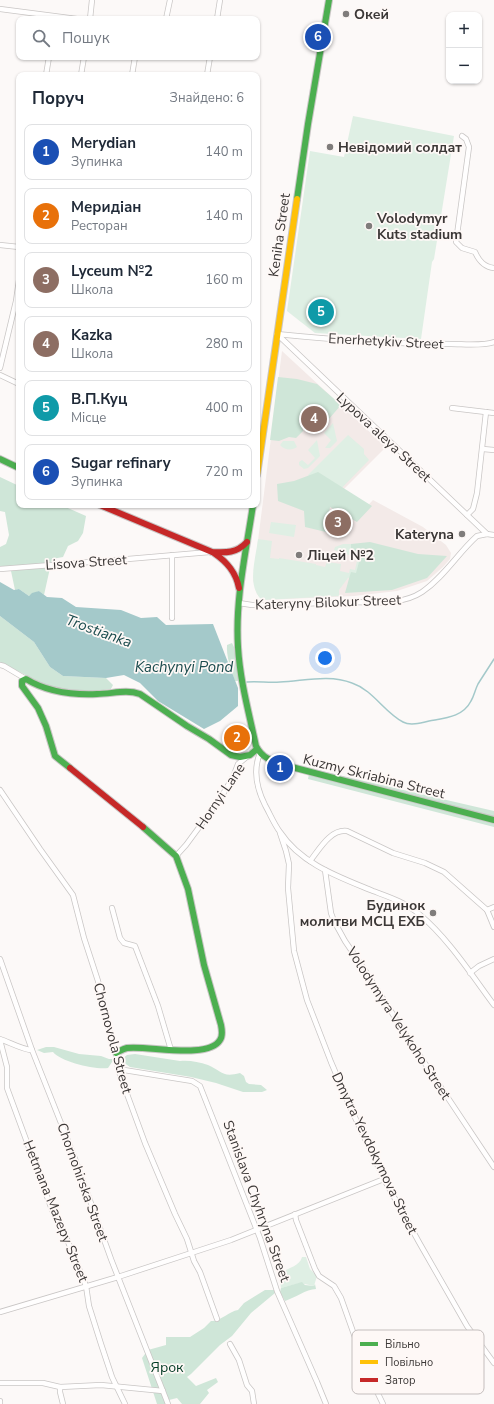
<!DOCTYPE html>
<html lang="uk">
<head>
<meta charset="utf-8">
<style>
  :root { --surface:#fff; --page:#f6f6f7; --text:#1f2937; --muted:#747a83; --line:#e0e1e3; --accent:#0f766e }
  body { margin:0; font-family:"Nunito Sans",sans-serif; background:var(--page); color:var(--text) }
  .controls { position:absolute; right:12px; top:12px; display:grid; overflow:hidden; border-radius:8px; box-shadow:0 1px 3px #0004 }
  .controls button { width:36px; height:36px; display:grid; place-items:center; padding:0; border:0; border-bottom:1px solid var(--line); background:var(--surface); color:var(--text); font:20px sans-serif }
  .you { position:absolute; left:325px; top:658px; width:14px; height:14px; margin:-10px; border:3px solid #fff; border-radius:50%; background:#1a73e8; box-shadow:0 0 0 6px #1a73e833 }
  .badge { display:grid; place-items:center; width:26px; height:26px; border-radius:50%; background:var(--accent); color:#fff; font-size:13px; font-weight:700 }
  .pin { position:absolute; translate:-50% -50%; border:2px solid #fff; box-shadow:0 1px 4px #0006 }
  .list { margin:0; padding:0; list-style:none }
  h2 { display:flex; justify-content:space-between; align-items:center; height:52px; margin:0; padding:0 16px; font-size:17px }
  h2 small { font-size:13px; font-weight:400; color:var(--muted) }
  .list li { display:grid; grid-template-columns:26px 1fr auto; gap:12px; align-items:center; box-sizing:border-box; height:56px; margin:0 8px 8px; padding:0 8px; border:1px solid var(--line); border-radius:8px }
  .list b { display:block; font-size:15px; white-space:nowrap }
  .list p { margin:0; font-size:13px; white-space:nowrap; color:var(--muted) }
  .list em { font-size:13px; font-style:normal; color:var(--muted) }
  .icon { flex:none; width:22px; height:22px; fill:none; stroke:currentColor; stroke-width:2; stroke-linecap:round; stroke-linejoin:round }
  .map { position:relative; flex:none; width:494px; height:1404px; overflow:hidden }
  .search { position:absolute; background:var(--surface); box-shadow:0 1px 3px #0004; left:16px; top:16px; width:244px; height:44px; display:flex; align-items:center; gap:10px; box-sizing:border-box; padding:0 14px; border-radius:8px; color:var(--muted); font-size:15px }
  .panel { position:absolute; background:var(--surface); box-shadow:0 1px 3px #0004; left:16px; top:72px; width:244px; height:436px; border-radius:8px }
  .map>svg:first-child { display:block }
  .education { fill:#f3eae8 }
  .green { fill:#dfefe4 }
  .forest { fill:#cfe6d8 }
  .water { fill:#a4c9ca }
  .lines { fill:none; stroke-linecap:round; stroke-linejoin:round }
  .stream { stroke:#a4c9ca; stroke-width:1.5 }
  .street-casing { stroke:#c9c6c5; stroke-width:6 }
  .fast-casing { stroke:#c9c6c5; stroke-width:8 }
  .slow-casing { stroke:#c9c6c5; stroke-width:8 }
  .jam-casing { stroke:#c9c6c5; stroke-width:8 }
  .street { stroke:#fffefe; stroke-width:4.5 }
  .fast { stroke:#4caf50; stroke-width:6 }
  .slow { stroke:#ffc107; stroke-width:6 }
  .jam { stroke:#c62828; stroke-width:6 }
  .poi-dot { fill:#7f7c7b; stroke:#fef8f6; stroke-width:1.5 }
  .labels { text-anchor:middle; stroke-width:3.5; stroke-linejoin:round; paint-order:stroke }
  .poi-label { font-size:14px; font-weight:bold; fill:#3c3837; stroke:#fef8f6; text-anchor:start }
  .street-label { font-size:14px; fill:#3c3837; stroke:#fef8f6 }
  .park-label { font-size:14px; fill:#023a23; stroke:#fef8f6 }
  .water-label { font-size:15px; font-style:italic; fill:#1b4c4e; stroke:#fef8f6 }
  .key { fill:#fef8f6; stroke:#c4bebd; stroke-width:1 }
  .key-label { font-size:11px; fill:#3c3837 }
</style>
</head>
<body>
<div class="map">
<svg width="494" height="1404" viewBox="0 0 494 1404">
  <rect width="100%" height="100%" fill="#fcf9f8"/>
  <polygon class="education" points="282,351 386,447 333,500 355,519 373,500 423,527 446,545 451,553 450,559 443,567 427,581 397,591 354,596 265,600 261,599 257,594 253,580"/>
  <g class="green">
    <polygon points="353,116 454,136 434,259 432,262 421,339 315,333 287,311 310,151 344,157"/>
    <polygon points="333,423 337,441 330,448 325,448 331,440 324,433"/>
    <polygon points="348,435 364,449 364,454 369,460 333,497 308,475"/>
    <polygon points="317,440 320,456 308,468 304,469 299,465 299,462 302,460 308,465 315,458 308,450"/>
    <path d="M283 441H294L297 447C292 451 284 450 280 445Z"/>
    <polygon points="271,522 296,525 294,537 269,533"/>
    <path d="M258 539 272 541 270 558 279 559V558L316 564V565L325 567 327 562 341 564 340 571 349 573 350 569 355 570 357 561 367 566 364 574 348 578 339 590V596L262 600C246 586 256 558 258 539Z"/>
    <polygon points="343,544 351,544 351,554 349,555 334,550 335,547"/>
    <path d="M302 1257H306L310 1269 317 1276 314 1286 300 1283 281 1288 279 1275C286 1267 299 1268 302 1257Z"/>
  </g>
  <g class="forest">
    <polygon points="278,377 297,379 317,384 341,405 328,420 320,413 313,421 309,416 302,424 303,431 296,438 289,437 279,441 270,440"/>
    <polygon points="318,472 372,506 357,522 330,507 326,532 305,527 304,511 278,501 277,484 294,481"/>
    <polygon points="0,477 19,486 19,505 61,505 86,516 83,533 78,541 68,546 63,557 52,559 44,595 39,591 29,596 19,589 15,590 11,571 0,567 0,547 6,544 9,535 5,512 0,511"/>
    <polygon points="370,542 418,554 447,556 427,578 392,590 345,593 350,575 351,572 356,573 359,562 351,554 351,544"/>
    <polygon points="0,616 34,642 50,667 63,676 106,678 113,685 111,689 80,693 47,686 8,666 0,664"/>
    <path d="M232 643 234 647 239 679 238 681H235C231 671 226 655 227 645Z"/>
    <polygon points="304,767 494,811 494,817 377,786 332,776"/>
    <polygon points="309,774 494,822 494,827 308,779"/>
    <path d="M46 1047H54L79 1054 101 1056 109 1059H122L127 1055 135 1054 180 1061C189 1060 199 1062 208 1065 222 1071 222 1078 240 1073L244 1076 246 1082 249 1084 261 1085 267 1090 262 1092H243L216 1083 191 1077 130 1067 123 1062H112L108 1068C95 1070 61 1062 53 1052L44 1053 37 1050Z"/>
    <path d="M302 1282 305 1285 314 1286 315 1284 316 1289C306 1289 295 1298 285 1301L280 1292 281 1288Z"/>
    <path d="M265 1290H274L275 1293 251 1313 232 1336 220 1345 191 1374 187 1377 196 1386 216 1378 218 1382 207 1390 209 1393 200 1404H182L177 1398 169 1400V1404H157L142 1358 148 1350 166 1345V1337H190L204 1328 211 1321C220 1322 229 1311 238 1310L244 1303Z"/>
  </g>
  <polygon class="water" points="0,582 14,590 19,589 29,596 32,593 39,591 47,597 62,598 76,607 121,610 141,618 157,617 166,625 213,624 238,688 238,706 220,721 204,729 158,701 140,683 124,675 106,678 63,676 50,667 34,642 0,616"/>
  <g class="lines">
    <path class="stream" d="M247 682C258 681 269 683 280 682 304 681 329 674 352 683 373 690 384 712 403 722 410 726 421 723 429 721 445 718 463 717 471 701 474 696 475 690 478 684 483 676 489 667 494 659"/>
    <defs>
      <g id="street">
        <polyline points="0,9 77,19"/>
        <polyline points="90,19 92,0"/>
        <polyline points="166,19 170,0"/>
        <polyline points="217,19 220,0"/>
        <polyline points="46,75 49,57"/>
        <polyline points="81,75 84,57"/>
        <polyline points="132,75 135,57"/>
        <polyline points="207,75 210,57"/>
        <path d="M462 136 466 139 469 147 456 242 462 248 475 252C479 261 484 267 494 268"/>
        <polyline points="0,245 19,247"/>
        <polyline points="277,334 487,534 494,535"/>
        <path d="M277 334C335 340 393 344 451 344 464 344 483 346 494 342"/>
        <polyline points="0,368 16,301 19,280"/>
        <polyline points="0,375 19,384"/>
        <polyline points="452,408 494,413"/>
        <polyline points="483,449 494,450"/>
        <polyline points="467,515 473,509 477,493 486,412"/>
        <polyline points="0,569 116,560 210,552"/>
        <path d="M239 603 252 605H271C296 604 322 603 347 602 371 602 401 606 422 592 444 577 458 553 477 536L487 534"/>
        <polyline points="172,618 172,555"/>
        <polyline points="0,665 4,666 26,679"/>
        <path d="M260 753C253 770 257 789 265 805 270 814 274 824 280 832 301 864 339 877 373 891 389 897 405 902 419 914 448 938 471 974 494 1005"/>
        <polyline points="0,790 40,849 73,895 84,938 98,981 112,1043 116,1053 117,1063 120,1075 145,1143 175,1214 187,1239 194,1261 200,1272 217,1319"/>
        <polyline points="280,833 286,851 289,864 288,888 294,951 307,1000 331,1062 352,1111 384,1179 420,1244 467,1326 494,1363"/>
        <polyline points="176,856 186,845 220,799 233,777 238,764 248,756"/>
        <path d="M310 861C319 850 330 829 347 831L393 853 425 863 444 872 487 910 494 927"/>
        <polyline points="325,870 331,913 334,921 345,941 366,972 408,1038 494,1167"/>
        <polyline points="112,908 120,938 124,943 135,946 158,1006 171,1050"/>
        <polyline points="487,910 494,907"/>
        <polyline points="0,959 32,1050 74,1156 111,1259 168,1404"/>
        <polyline points="470,973 479,966 494,959"/>
        <path d="M0 1039C9 1042 23 1050 32 1050"/>
        <polyline points="0,1040 7,1067 7,1088 52,1210 62,1227 86,1286 89,1306 101,1344 112,1377 125,1404"/>
        <polyline points="118,1066 124,1070 192,1081 200,1086 260,1238 277,1291 317,1382 326,1404"/>
        <polyline points="295,1214 296,1220 315,1269 319,1276 334,1286 341,1298 367,1371 383,1404"/>
        <polyline points="0,1312 118,1277 231,1240 384,1179"/>
        <polyline points="230,1344 239,1360 247,1385 252,1391 254,1404"/>
        <polyline points="0,1383 43,1383 60,1387 101,1385 163,1391"/>
        <polyline points="60,1387 60,1392 63,1404"/>
        <polyline points="0,1401 0,1404"/>
      </g>
      <g id="fast">
        <polyline points="297,199 308,124 329,0"/>
        <polyline points="0,459 19,468"/>
        <path d="M253 505C246 552 235 599 238 647 240 681 249 713 256 746 262 758 272 761 284 765L494 820"/>
        <path d="M70 768 55 756 46 726 38 708 22 686V681L26 679C47 692 73 695 97 694 112 694 126 689 140 694L187 726 209 739 231 755 240 757 250 755 257 749"/>
        <path d="M116 1053C120 1051 123 1049 127 1048 147 1045 208 1060 220 1040 223 1036 222 1030 221 1025L204 965 188 889 176 856 143 827"/>
      </g>
      <polyline id="slow" points="257,475 297,199"/>
      <g id="jam">
        <path d="M100 505 212 552C226 553 237 553 247 542"/>
        <path d="M214 553C227 562 236 572 239 588"/>
        <polyline points="70,768 143,827"/>
      </g>
    </defs>
    <use href="#street" class="street-casing"/>
    <use href="#fast" class="fast-casing"/>
    <use href="#slow" class="slow-casing"/>
    <use href="#jam" class="jam-casing"/>
    <use href="#street" class="street"/>
    <use href="#fast" class="fast"/>
    <use href="#slow" class="slow"/>
    <use href="#jam" class="jam"/>
  </g>
  <g class="poi-dot">
    <circle cx="346" cy="14" r="4"/>
    <circle cx="330" cy="147" r="4"/>
    <circle cx="369" cy="226" r="4"/>
    <circle cx="462" cy="534" r="4"/>
    <circle cx="299" cy="555" r="4"/>
    <circle cx="433" cy="913" r="4"/>
  </g>
  <g class="labels">
    <g class="poi-label">
      <text x="354" y="19">Окей</text>
      <text x="338" y="152">Невідомий солдат</text>
      <text x="377" y="223">Volodymyr<tspan x="377" dy="16">Kuts stadium</tspan></text>
      <text x="454" y="539" text-anchor="end">Kateryna</text>
      <text x="307" y="560">Ліцей №2</text>
      <text x="425" y="910" text-anchor="end">Будинок<tspan x="425" dy="16">молитви МСЦ ЕХБ</tspan></text>
    </g>
    <g class="street-label">
      <text transform="translate(279 235) rotate(-82)" y="5">Keniha Street</text>
      <text transform="translate(386 341) rotate(3)" y="5">Enerhetykiv Street</text>
      <text transform="translate(384 437) rotate(43)" y="5">Lypova aleya Street</text>
      <text transform="translate(86 562) rotate(-4)" y="5">Lisova Street</text>
      <text transform="translate(328 602) rotate(-2)" y="5">Kateryny Bilokur Street</text>
      <text transform="translate(374 776) rotate(14)" y="5">Kuzmy Skriabina Street</text>
      <text transform="translate(220 796) rotate(-56)" y="5">Hornyi Lane</text>
      <text transform="translate(399 1023) rotate(57)" y="5">Volodymyra Velykoho Street</text>
      <text transform="translate(113 1038) rotate(75)" y="5">Chornovola Street</text>
      <text transform="translate(375 1153) rotate(64)" y="5">Dmytra Yevdokymova Street</text>
      <text transform="translate(83 1182) rotate(70)" y="5">Chornohirska Street</text>
      <text transform="translate(257 1201) rotate(70)" y="5">Stanislava Chyhryna Street</text>
      <text transform="translate(56 1211) rotate(68)" y="5">Hetmana Mazepy Street</text>
    </g>
    <g class="park-label">
      <text x="167" y="1372">Ярок</text>
    </g>
    <g class="water-label">
      <text transform="translate(99 631) rotate(20)" y="5">Trostianka</text>
      <text x="184" y="672">Kachynyi Pond</text>
    </g>
  </g>
  <rect x="352" y="1330" width="132" height="64" rx="6" class="key"/>
  <rect x="360" y="1342" width="18" height="4" fill="#4caf50"/>
  <rect x="360" y="1360" width="18" height="4" fill="#ffc107"/>
  <rect x="360" y="1378" width="18" height="4" fill="#c62828"/>
  <g class="key-label">
    <text x="385" y="1348">Вільно</text>
    <text x="385" y="1366">Повільно</text>
    <text x="385" y="1384">Затор</text>
  </g>
</svg>
<div class="controls">
<button>+</button>
<button>−</button>
</div>
<div class="you"></div>
<div class="pin badge" style="left:280px;top:768px;background:#1a4fb4">1</div>
<div class="pin badge" style="left:237px;top:738px;background:#e8710a">2</div>
<div class="pin badge" style="left:338px;top:523px;background:#8d6e63">3</div>
<div class="pin badge" style="left:314px;top:419px;background:#8d6e63">4</div>
<div class="pin badge" style="left:321px;top:312px;background:#0f9aa8">5</div>
<div class="pin badge" style="left:318px;top:37px;background:#1a4fb4">6</div>
<div class="search"><svg class="icon" aria-label="search" viewBox="0 0 24 24"><circle cx="10" cy="10" r="6"/><path d="M15 15l6 6"/></svg>Пошук</div>
<section class="panel">
<h2>Поруч<small>Знайдено: 6</small></h2>
<ul class="list">
<li><span class="badge" style="background:#1a4fb4">1</span><div><b>Merydian</b><p>Зупинка</p></div><em>140 m</em></li>
<li><span class="badge" style="background:#e8710a">2</span><div><b>Меридіан</b><p>Ресторан</p></div><em>140 m</em></li>
<li><span class="badge" style="background:#8d6e63">3</span><div><b>Lyceum №2</b><p>Школа</p></div><em>160 m</em></li>
<li><span class="badge" style="background:#8d6e63">4</span><div><b>Kazka</b><p>Школа</p></div><em>280 m</em></li>
<li><span class="badge" style="background:#0f9aa8">5</span><div><b>В.П.Куц</b><p>Місце</p></div><em>400 m</em></li>
<li><span class="badge" style="background:#1a4fb4">6</span><div><b>Sugar refinary</b><p>Зупинка</p></div><em>720 m</em></li>
</ul>
</section>
</div>
</body>
</html>
